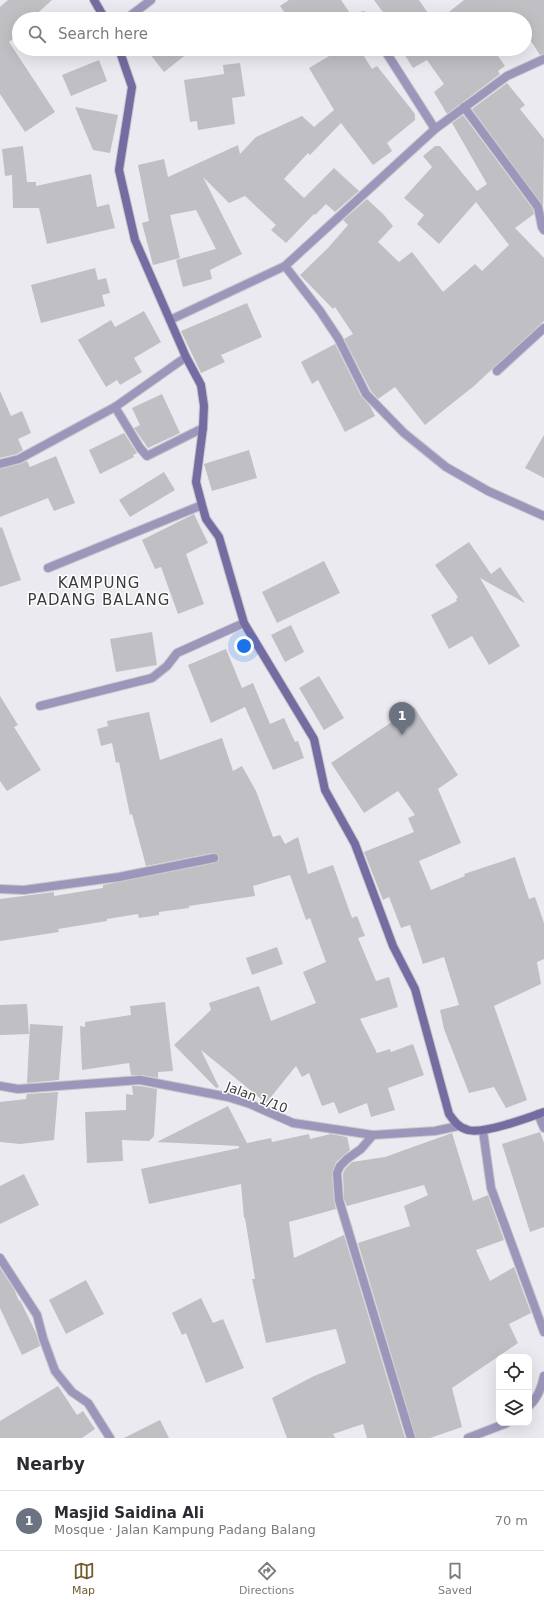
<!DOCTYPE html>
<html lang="en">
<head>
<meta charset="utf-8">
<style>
  :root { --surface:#fff; --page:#f7f7f7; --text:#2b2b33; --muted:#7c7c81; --line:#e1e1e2; --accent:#715d2c }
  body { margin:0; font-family:"DejaVu Sans",sans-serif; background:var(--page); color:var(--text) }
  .controls { position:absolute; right:12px; bottom:12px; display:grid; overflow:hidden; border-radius:8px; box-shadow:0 4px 16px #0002 }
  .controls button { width:36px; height:36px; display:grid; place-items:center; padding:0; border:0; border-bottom:1px solid var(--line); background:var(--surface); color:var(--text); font:20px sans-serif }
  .you { position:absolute; left:244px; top:646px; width:14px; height:14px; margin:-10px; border:3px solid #fff; border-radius:50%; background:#1a73e8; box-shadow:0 0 0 6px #1a73e833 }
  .badge { display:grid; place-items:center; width:26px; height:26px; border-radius:50%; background:var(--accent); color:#fff; font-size:13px; font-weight:700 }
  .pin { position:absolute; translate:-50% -33px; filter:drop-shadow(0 1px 2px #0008) }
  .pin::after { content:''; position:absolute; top:21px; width:14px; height:12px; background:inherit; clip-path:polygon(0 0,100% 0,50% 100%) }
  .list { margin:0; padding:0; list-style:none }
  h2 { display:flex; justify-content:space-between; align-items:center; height:52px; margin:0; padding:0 16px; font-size:17px }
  h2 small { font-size:13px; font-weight:400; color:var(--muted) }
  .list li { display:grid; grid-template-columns:26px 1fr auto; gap:12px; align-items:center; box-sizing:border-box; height:60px; padding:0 16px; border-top:1px solid var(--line) }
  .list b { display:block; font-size:15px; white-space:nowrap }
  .list p { margin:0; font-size:13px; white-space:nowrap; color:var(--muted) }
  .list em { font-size:13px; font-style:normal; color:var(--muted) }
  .icon { flex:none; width:22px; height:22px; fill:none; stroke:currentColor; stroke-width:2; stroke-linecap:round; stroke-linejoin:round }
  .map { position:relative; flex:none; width:544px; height:1438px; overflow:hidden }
  .search { position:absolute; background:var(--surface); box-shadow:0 4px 16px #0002; left:12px; right:12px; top:12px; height:44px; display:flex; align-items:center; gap:10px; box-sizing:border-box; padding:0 14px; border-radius:22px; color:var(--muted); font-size:15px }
  .sheet { height:112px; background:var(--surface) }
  nav { display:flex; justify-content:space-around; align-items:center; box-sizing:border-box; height:56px; border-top:1px solid var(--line); background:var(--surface); font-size:11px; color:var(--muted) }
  nav a { display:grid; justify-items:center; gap:2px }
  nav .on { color:var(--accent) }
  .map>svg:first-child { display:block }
  .building { fill:#c0bfc4 }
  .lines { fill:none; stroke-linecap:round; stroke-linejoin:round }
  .street-casing { stroke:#c8c7cc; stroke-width:10 }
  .secondary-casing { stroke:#c8c7cc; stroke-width:10 }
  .street { stroke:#9c96bb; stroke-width:8 }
  .secondary { stroke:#776ca1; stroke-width:8 }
  .labels { text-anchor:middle; stroke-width:3; stroke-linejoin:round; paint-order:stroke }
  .street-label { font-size:13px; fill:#3c3b3d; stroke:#fff }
  .quarter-label { font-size:15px; letter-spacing:1px; fill:#3c3b3d; stroke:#fff }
</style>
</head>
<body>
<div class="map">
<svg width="544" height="1438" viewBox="0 0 544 1438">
  <rect width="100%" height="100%" fill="#ebeaf0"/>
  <g class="building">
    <polygon points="8,0 52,0 31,19 19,19 19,34 9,42 55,112 25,132 0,94 0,7"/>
    <polygon points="289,0 341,0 354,19 289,19 280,6"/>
    <polygon points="374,0 419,0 432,19 388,19"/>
    <polygon points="464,0 544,0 544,54 540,55 525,32 525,19 440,19"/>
    <polygon points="146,49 193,49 164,72"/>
    <polygon points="341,49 349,49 353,55 360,50 372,69 377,66 415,114 415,120 387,143 392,151 373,165 341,123 310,155 308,153 284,179 304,198 334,168 359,191 335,212 326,204 315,215 314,214 286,243 271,230 276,225 245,196 229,203 203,177 242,254 210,270 212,279 183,287 176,260 216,249 196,210 170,215 180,258 153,265 142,223 149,221 138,165 164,159 168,177 238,145 240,154 256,137 302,116 314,127 334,110 309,68"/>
    <polygon points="401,49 493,49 505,66 498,71 500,74 447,114 434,92 444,84 427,60 413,68"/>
    <polygon points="99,60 107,81 71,96 62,75"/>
    <polygon points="240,63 245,96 232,98 235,124 198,130 197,121 190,122 184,80 224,74 223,65"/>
    <polygon points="507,83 525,105 520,109 544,139 543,206 472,109"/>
    <polygon points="75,107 118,115 110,153 93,150"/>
    <polygon points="463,115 533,209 534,214 515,228 544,258 544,321 474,386 425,425 395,387 378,399 371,391 344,339 353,334 335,307 333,309 300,275 328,248 348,225 343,220 367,199 384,215 393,226 378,242 399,262 412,252 443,292 475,264 482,271 509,245 476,202 439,244 417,224 424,215 404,198 432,167 423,156 435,146 440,146 477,191 487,184 452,123"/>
    <polygon points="23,146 27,182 36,182 36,186 91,174 97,207 109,204 115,228 47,244 39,208 13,208 12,175 5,176 2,149"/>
    <polygon points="95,268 98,280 106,278 110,293 102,295 105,306 41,323 31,285"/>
    <polygon points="247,303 262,337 221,355 225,362 201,373 181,331"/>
    <polygon points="144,311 161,342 134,358 142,372 120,385 117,380 106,387 78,340 111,320 115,327"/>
    <polygon points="335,344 361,396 370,406 375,416 345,432 318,380 312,384 301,362"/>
    <polygon points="0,391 11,416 22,411 31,433 18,439 23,450 17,454 0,458"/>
    <polygon points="162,394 180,433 148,448 134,428 140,425 132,408"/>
    <polygon points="124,433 137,453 133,455 134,457 100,474 89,450"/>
    <polygon points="544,435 544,478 525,468"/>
    <polygon points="249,450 257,478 212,491 204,464"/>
    <polygon points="56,456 75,503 54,511 48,498 0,517 0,469 20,464 27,461 30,467"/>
    <polygon points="164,472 175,490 130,517 119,500"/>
    <polygon points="194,514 208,543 186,554 204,604 178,614 161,567 155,569 142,540"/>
    <polygon points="2,527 21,580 0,587 0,528"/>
    <polygon points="469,542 491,574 500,567 525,603 480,578 520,646 489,665 472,636 449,649 431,615 457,601 456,599 458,597 435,565"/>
    <polygon points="324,561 340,593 277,623 262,592"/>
    <polygon points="291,625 304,652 285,662 271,635"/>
    <polygon points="152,632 157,665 116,672 110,639"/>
    <polygon points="226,649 242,688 253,683 270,724 284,718 295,742 298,741 304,758 273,770 245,707 211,723 188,665"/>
    <polygon points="319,676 344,718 324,730 299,688"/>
    <polygon points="0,696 18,725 14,727 41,770 7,791 0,781"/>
    <polygon points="414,707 458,775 438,789 461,843 419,861 431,890 465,876 464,874 515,857 529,899 535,897 544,923 544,959 537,962 541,984 494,1006 527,1100 506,1108 494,1087 469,1093 444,1029 440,1010 459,1005 444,957 423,964 410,925 401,928 389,897 383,900 364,852 414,832 408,818 415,815 398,791 364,813 331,763"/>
    <polygon points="149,712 160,760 222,738 233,771 242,766 256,791 273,837 280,835 285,844 298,837 308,874 333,865 352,918 357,916 365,936 358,938 376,981 389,977 398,1007 360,1019 377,1053 390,1049 391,1052 413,1044 424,1075 388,1088 395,1110 371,1117 367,1103 339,1114 334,1102 322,1106 309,1073 302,1077 296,1066 266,1103 201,1050 219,1087 216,1088 174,1045 211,1010 209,1003 259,986 271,1021 316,1003 303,972 326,962 310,918 306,920 290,875 253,886 255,896 189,906 189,908 159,912 159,915 139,918 138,914 107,919 107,921 58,929 59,932 0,941 0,899 54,892 54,896 103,888 103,885 215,863 219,860 218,855 213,853 146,866 132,814 130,815 119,762 116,763 112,743 101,746 97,729 108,726 107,721"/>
    <polygon points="277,947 283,964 252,975 246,958"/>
    <polygon points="165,1002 173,1071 158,1072 158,1078 141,1075 131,1075 129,1063 82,1070 80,1026 85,1027 85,1022 131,1015 130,1006"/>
    <polygon points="27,1004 29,1034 0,1035 0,1005"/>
    <polygon points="30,1024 63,1026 59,1080 27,1083"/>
    <polygon points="132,1086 140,1086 157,1089 154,1136 149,1141 122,1140 123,1161 87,1163 85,1112 126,1110 126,1094 133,1095"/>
    <polygon points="58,1092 54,1140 20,1144 0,1142 0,1102 26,1099 27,1094"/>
    <polygon points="228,1106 247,1143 271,1138 272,1142 309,1134 310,1139 331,1134 347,1137 350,1150 336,1162 332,1173 334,1201 336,1209 289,1222 294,1258 344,1235 405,1438 367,1438 363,1424 333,1434 335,1438 287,1438 272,1398 314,1376 346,1363 336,1329 266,1343 252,1279 255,1279 245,1218 244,1218 241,1184 149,1204 141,1169 239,1148 239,1146 157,1142"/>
    <polygon points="540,1132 544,1143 544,1227 530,1232 502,1144"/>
    <polygon points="452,1133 473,1201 488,1195 504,1240 476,1250 490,1281 514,1267 531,1313 509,1324 518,1343 452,1388 462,1427 430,1438 416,1438 358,1243 410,1226 404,1206 428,1195 424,1185 347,1206 344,1199 343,1174 345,1169 352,1162 385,1157"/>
    <polygon points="24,1174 39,1205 0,1224 0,1186"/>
    <polygon points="0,1268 14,1289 19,1301 20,1300 36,1333 40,1346 22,1355 0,1308"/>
    <polygon points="86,1280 104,1314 66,1334 49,1300"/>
    <polygon points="201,1298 213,1323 223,1319 244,1368 206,1383 186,1333 182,1335 172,1313"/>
    <polygon points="58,1386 77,1415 83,1411 95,1429 82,1438 0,1438 0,1421"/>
    <polygon points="160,1420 169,1438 124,1438"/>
  </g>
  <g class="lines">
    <defs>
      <g id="street">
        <polyline points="363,16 365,19"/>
        <polyline points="126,19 151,0"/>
        <polyline points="384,49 435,129"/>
        <polyline points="464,107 538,207 542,227 544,230"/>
        <polyline points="285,266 320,311 338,338 366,394 404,433 446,467 488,491 544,516"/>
        <polyline points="170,320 285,266 435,129 507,76 544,59"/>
        <polyline points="497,371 544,328"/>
        <polyline points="115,407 140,448 147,456 203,428"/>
        <polyline points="0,464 19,459 115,407 186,357"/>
        <polyline points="48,568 202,505"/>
        <polyline points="40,706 152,678 167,666 177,653 244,623"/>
        <polyline points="0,889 24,890 119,877 214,858"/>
        <polyline points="0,1086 18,1089 140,1080 228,1097 250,1104 293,1123 373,1135 435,1131 458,1126"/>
        <polyline points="538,1114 544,1128"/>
        <polyline points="483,1131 491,1188 544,1332"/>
        <polyline points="373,1135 361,1149 347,1159 340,1166 337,1173 339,1200 411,1438"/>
        <polyline points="0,1258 37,1315 43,1338 55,1371 72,1392 88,1403 110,1438"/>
        <path d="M529 1406C537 1399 542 1386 544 1376"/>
        <polyline points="468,1438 507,1423"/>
      </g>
      <g id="secondary">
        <polyline points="94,0 105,19"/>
        <path d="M119 49 132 87 119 170 135 240 186 357 201 385 204 406 203 428 196 482 202 505 206 519 219 537 244 623 314 739 325 790 355 844 393 946 415 989 449 1114C454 1121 459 1128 468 1130 483 1134 528 1118 544 1112"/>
      </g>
    </defs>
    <use href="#street" class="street-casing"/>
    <use href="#secondary" class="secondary-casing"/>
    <use href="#street" class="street"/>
    <use href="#secondary" class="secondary"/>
  </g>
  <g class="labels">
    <g class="street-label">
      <text transform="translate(257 1097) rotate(21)" y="5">Jalan 1/10</text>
    </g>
    <g class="quarter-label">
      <text x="99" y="588">KAMPUNG<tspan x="99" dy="17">PADANG BALANG</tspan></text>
    </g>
  </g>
</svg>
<div class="controls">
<button><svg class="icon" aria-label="locate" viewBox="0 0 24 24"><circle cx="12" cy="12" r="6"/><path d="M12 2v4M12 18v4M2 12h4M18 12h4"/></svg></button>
<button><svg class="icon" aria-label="layers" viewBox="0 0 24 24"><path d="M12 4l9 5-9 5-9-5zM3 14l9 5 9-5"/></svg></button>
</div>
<div class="you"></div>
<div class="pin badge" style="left:402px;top:735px;background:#6b7280">1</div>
<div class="search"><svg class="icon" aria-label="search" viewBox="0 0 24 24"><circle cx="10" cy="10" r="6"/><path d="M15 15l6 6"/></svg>Search here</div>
</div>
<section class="sheet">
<h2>Nearby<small></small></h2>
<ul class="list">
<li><span class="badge" style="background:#6b7280">1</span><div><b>Masjid Saidina Ali</b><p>Mosque · Jalan Kampung Padang Balang</p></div><em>70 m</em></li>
</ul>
</section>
<nav>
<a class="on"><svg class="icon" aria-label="map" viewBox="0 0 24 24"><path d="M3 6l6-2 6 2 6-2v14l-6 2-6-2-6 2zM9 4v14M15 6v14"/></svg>Map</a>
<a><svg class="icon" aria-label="directions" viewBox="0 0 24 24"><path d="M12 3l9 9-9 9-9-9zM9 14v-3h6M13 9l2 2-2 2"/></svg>Directions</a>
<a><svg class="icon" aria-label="saved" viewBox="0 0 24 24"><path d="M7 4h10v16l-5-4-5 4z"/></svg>Saved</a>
</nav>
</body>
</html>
